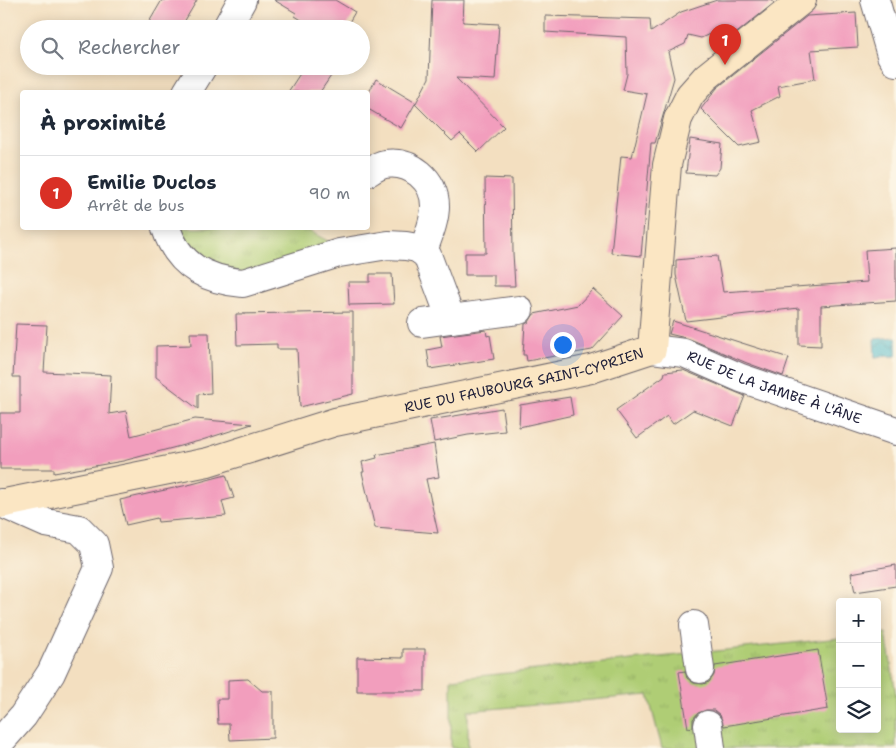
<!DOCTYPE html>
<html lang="fr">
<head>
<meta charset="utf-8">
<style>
  :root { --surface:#fff; --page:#f2f2f3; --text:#1f2937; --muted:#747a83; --line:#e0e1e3; --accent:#d93025 }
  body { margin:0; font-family:"Shantell Sans",sans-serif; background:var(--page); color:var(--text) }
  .controls { position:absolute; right:15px; bottom:15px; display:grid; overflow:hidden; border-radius:5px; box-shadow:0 2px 12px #0003 }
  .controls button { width:45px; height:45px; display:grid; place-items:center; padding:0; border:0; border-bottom:1px solid var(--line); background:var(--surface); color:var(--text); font:25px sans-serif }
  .you { position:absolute; left:562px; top:344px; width:18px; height:18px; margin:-12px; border:4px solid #fff; border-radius:50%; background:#1a73e8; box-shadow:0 0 0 8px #1a73e833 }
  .badge { display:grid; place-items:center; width:32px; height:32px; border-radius:50%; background:var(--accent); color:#fff; font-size:16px; font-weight:700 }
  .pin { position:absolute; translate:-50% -41px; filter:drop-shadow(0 1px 2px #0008) }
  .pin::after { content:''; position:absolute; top:26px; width:18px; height:15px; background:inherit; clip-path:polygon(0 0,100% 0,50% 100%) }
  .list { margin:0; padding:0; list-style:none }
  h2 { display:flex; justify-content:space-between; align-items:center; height:65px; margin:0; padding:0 20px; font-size:21px }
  h2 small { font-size:16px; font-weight:400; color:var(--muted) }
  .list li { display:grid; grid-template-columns:32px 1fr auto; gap:15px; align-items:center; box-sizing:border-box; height:75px; padding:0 20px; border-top:1px solid var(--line) }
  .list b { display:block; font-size:19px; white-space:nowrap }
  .list p { margin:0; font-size:16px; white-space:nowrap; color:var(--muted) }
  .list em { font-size:16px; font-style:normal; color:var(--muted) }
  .icon { flex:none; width:28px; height:28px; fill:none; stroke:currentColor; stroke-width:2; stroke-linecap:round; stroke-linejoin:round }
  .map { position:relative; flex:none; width:896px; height:748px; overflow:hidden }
  .search { position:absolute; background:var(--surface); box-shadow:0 2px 12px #0003; left:20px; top:20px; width:350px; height:55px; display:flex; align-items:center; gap:12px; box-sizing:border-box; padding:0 18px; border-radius:28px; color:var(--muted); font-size:19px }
  .panel { position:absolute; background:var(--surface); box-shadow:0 2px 12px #0003; left:20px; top:90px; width:350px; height:140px; border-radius:5px }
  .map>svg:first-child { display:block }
  .grass { fill:url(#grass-tufts); stroke:#687858 }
  .water { fill:url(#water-waves); stroke:#3a6e84 }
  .building { fill:#f29ebd }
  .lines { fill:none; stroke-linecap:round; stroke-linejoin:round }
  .street-casing { stroke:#6b646a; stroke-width:30 }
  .secondary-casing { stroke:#6b646a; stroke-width:30 }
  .street { stroke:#fff; stroke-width:28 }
  .secondary { stroke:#fbe6c3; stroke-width:28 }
  .labels { text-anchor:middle; stroke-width:4; stroke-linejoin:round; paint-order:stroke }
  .street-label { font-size:14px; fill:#22223b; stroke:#fcf5e5 }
</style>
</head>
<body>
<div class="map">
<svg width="896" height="748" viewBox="0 0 896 748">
  <defs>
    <pattern id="grass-tufts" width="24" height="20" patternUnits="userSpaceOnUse" patternTransform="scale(1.25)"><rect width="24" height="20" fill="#afcd75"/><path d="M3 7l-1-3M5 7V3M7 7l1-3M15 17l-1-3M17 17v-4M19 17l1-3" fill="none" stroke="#96b066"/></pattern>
    <pattern id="water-waves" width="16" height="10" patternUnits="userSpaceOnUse" patternTransform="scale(1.25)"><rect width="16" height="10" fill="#51bbcd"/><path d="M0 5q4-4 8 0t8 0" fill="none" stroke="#4398a8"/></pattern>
  </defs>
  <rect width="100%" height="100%" fill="#fcf5e5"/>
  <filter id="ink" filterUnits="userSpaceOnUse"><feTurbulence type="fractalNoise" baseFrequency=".02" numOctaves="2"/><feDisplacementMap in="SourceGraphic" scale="10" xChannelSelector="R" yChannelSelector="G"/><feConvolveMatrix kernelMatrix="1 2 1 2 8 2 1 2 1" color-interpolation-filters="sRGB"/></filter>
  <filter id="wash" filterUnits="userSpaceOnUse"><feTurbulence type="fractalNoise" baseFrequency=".0096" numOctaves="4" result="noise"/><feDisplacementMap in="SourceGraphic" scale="20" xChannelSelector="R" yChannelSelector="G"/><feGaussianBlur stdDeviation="1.12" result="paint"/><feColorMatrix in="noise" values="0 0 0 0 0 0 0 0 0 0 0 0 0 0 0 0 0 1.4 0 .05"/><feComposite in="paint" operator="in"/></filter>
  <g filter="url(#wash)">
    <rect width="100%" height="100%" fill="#f3dfc0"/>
    <g class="grass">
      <polygon points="176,228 304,228 335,245 236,278 197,261"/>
      <polygon points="886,633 896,695 896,748 662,748 648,695 468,711 468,748 451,748 451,679 840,638 840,729 877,729 877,634"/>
    </g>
    <polygon class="water" points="896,337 896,356 875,357 874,339"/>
    <g id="blocks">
      <g class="building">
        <polygon points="162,0 197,0 180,29 145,29"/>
        <polygon points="274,0 335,0 355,12 345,29 316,29 295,16 296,13"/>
        <polygon points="432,0 464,0 463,22 499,24 495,80 456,78 504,127 478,152 460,134 452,141 415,104 401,128 368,109 368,94 376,79 416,103 429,78"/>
        <polygon points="717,0 772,0 774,3 723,44 714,32 701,38 688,35 685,44 668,52 674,78 655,143 651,143 641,256 611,253 621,156 632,157 647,94 623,90 627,74 626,37 545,32 545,16 650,19 651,32 681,12"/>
        <polygon points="856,13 858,47 811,50 815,79 778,86 780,96 752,110 761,142 739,147 701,109 717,88 807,16"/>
        <polygon points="305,66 322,66 333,73 320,92 288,92"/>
        <polygon points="690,139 722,144 720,168 715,175 686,173"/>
        <polygon points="485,178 512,179 513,253 515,286 494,286 494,275 465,275 465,253 486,253"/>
        <polygon points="896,248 896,301 821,306 821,346 799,345 799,308 686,321 676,275 676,260 717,256 723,292 867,282 865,250"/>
        <polygon points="370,274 392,274 394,304 349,305 348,282 370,282"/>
        <polygon points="593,289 623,316 592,350 575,353 564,338 566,354 527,361 526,355 523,355 525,324 529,322 534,314 578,305"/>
        <polygon points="353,312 353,394 300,407 297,349 277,349 277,344 237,345 236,314"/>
        <polygon points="673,321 789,358 783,376 747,363 690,339 669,334"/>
        <polygon points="16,324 47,325 44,372 111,375 109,414 126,411 131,436 195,419 252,424 199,441 123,461 54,473 54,469 0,469 0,413 20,413 20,377 13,377"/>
        <polygon points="486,330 487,336 490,335 494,359 430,369 427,350 442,347 440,336"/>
        <polygon points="190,333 209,333 211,393 198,394 198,409 156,377 156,346 191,345"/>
        <polygon points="683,370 745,396 733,426 693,410 673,424 667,416 637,438 616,410 664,376 665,372"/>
        <polygon points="570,397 573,415 519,427 520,405"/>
        <polygon points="502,408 505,431 468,435 434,442 430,420"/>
        <polygon points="434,444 439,477 426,479 438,533 375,528 362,472 364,472 362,462 377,458 376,455"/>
        <polygon points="226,475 234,498 222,501 226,516 158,522 157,518 126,525 120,500 192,484"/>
        <polygon points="896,565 896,586 855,592 851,573"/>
        <polygon points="403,649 425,649 425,691 357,691 357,657 403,658"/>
        <polygon points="818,650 828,709 724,726 720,715 714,710 706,710 698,713 693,719 693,727 688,728 679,672 685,671 687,678 694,683 703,684 709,682 714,675 715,666"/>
        <polygon points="248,679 262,691 273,691 273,738 230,740 229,724 218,724 217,699 228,699 228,680"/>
      </g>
    </g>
  </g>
  <g filter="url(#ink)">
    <use href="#blocks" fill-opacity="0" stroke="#6b646a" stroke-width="1"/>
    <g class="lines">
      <defs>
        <g id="street">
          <polyline points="875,0 891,55 896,62"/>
          <polyline points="226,29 242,0"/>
          <polyline points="187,92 203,66"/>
          <path d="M368 172C373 169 379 165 385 164 411 160 435 180 435 206 435 221 428 237 423 251"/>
          <path d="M166 228C178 265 205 280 243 283L339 253 388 245 406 246 417 248 427 255 451 319 519 310"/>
          <polyline points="422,323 451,319"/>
          <path id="s1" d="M652 349 684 353 741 378 896 431"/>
          <polyline points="694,625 700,669"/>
          <polyline points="708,725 711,748"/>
          <polyline points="0,742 23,716 51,673 99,568 94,544 79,529 46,523 1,503"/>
        </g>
        <g id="secondary">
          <path id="s2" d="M0 504 208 462 335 422 591 369 652 349 667 165 678 119 690 95 706 77 802 0"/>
        </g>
      </defs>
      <use href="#street" class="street-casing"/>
      <use href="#secondary" class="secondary-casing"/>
      <use href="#street" class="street"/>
      <use href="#secondary" class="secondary"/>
    </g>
  </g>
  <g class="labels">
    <g class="street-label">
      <text dy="5" stroke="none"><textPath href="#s2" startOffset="539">RUE DU FAUBOURG SAINT-CYPRIEN</textPath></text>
      <text dy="5" stroke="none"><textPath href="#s1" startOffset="129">RUE DE LA JAMBE À L'ÂNE</textPath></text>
    </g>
  </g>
</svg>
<div class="controls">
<button>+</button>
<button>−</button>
<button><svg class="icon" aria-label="layers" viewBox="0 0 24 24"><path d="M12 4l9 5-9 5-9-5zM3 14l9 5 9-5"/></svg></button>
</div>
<div class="you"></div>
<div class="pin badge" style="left:725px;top:65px">1</div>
<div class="search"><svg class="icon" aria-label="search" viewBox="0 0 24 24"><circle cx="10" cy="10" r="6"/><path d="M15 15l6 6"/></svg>Rechercher</div>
<section class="panel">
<h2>À proximité<small></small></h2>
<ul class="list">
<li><span class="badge">1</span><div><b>Emilie Duclos</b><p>Arrêt de bus</p></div><em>90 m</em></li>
</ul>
</section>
</div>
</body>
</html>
